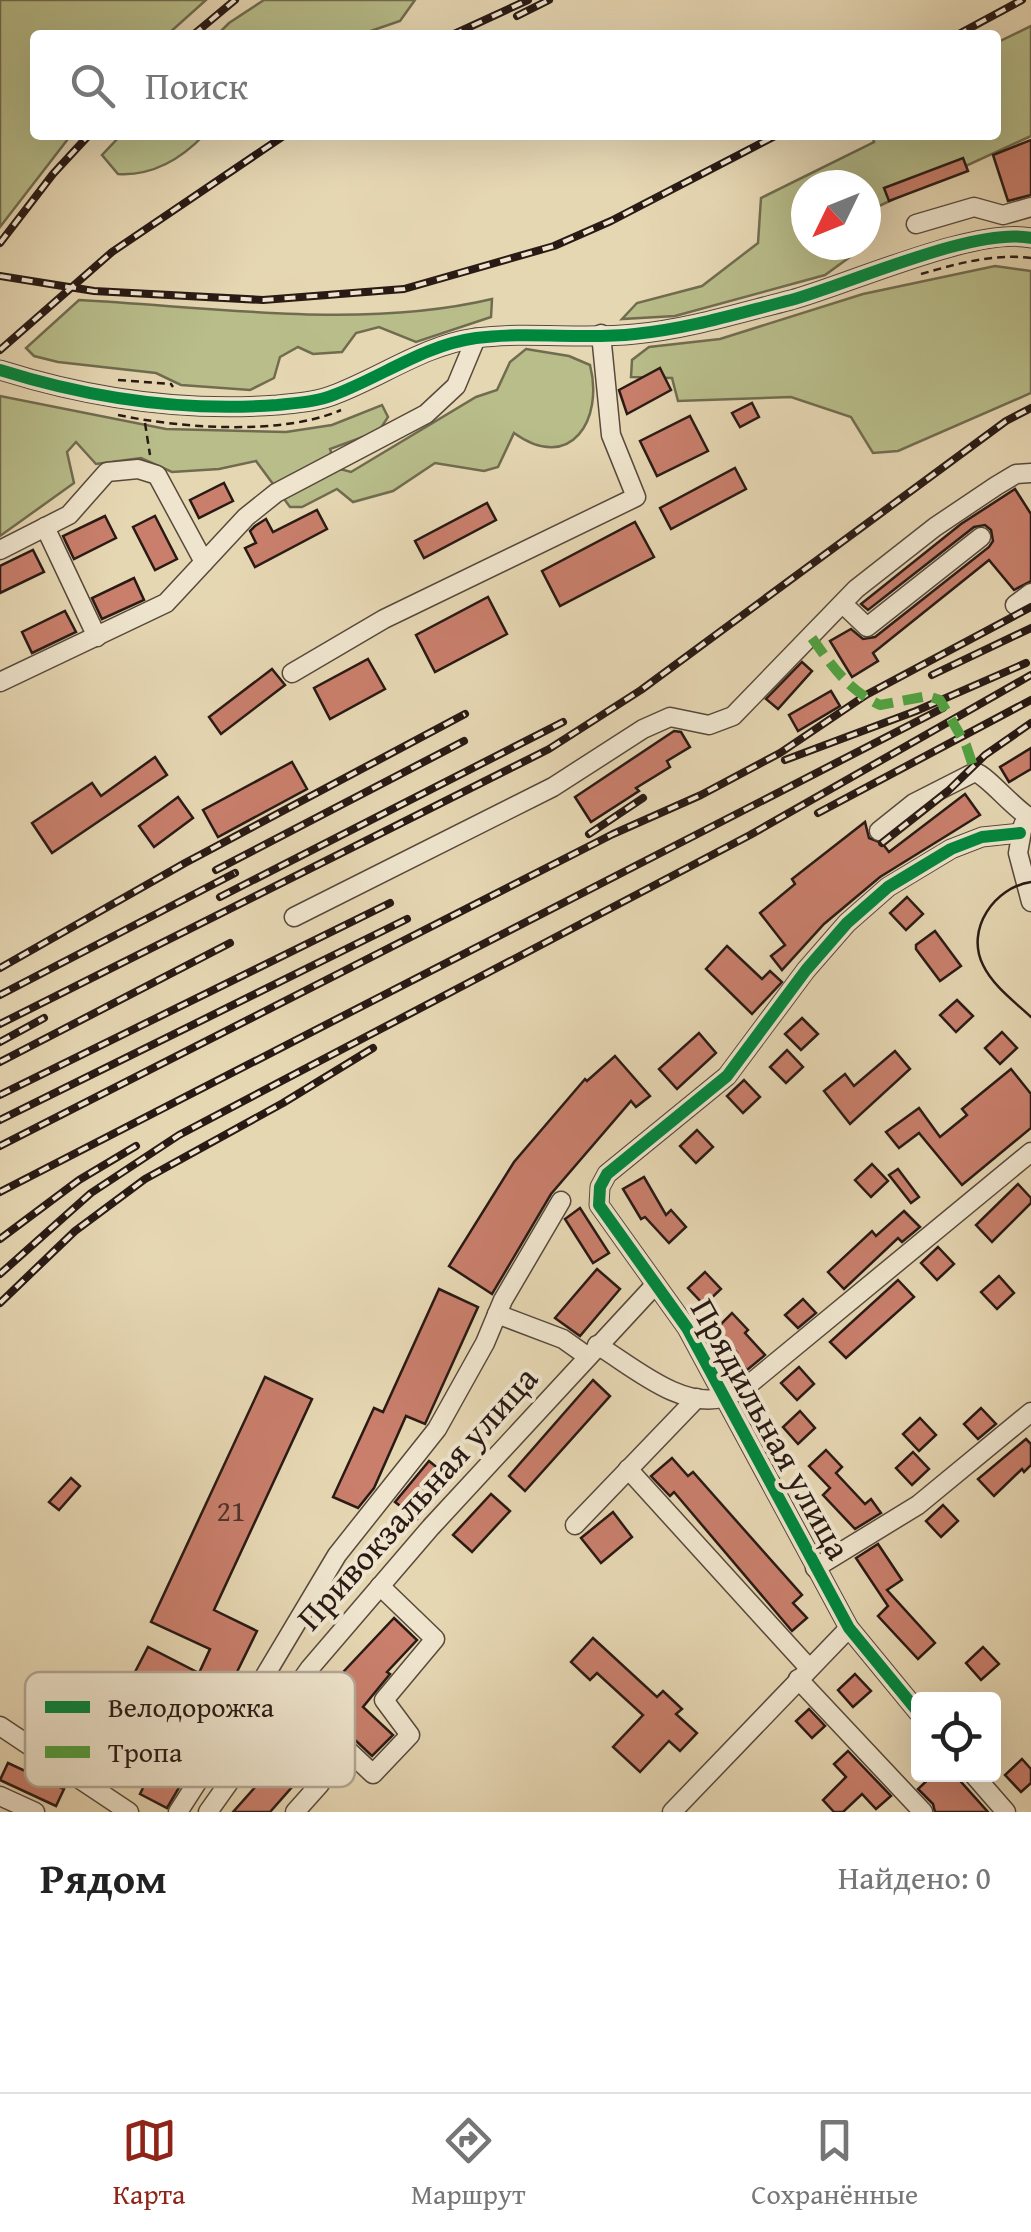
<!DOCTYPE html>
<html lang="ru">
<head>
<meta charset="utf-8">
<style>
  :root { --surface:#fff; --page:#f6f6f6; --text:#222; --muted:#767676; --line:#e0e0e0; --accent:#8f2418 }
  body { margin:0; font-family:"Gentium Book Plus",serif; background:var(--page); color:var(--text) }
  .controls { position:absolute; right:30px; bottom:30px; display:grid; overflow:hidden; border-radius:10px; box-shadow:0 10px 40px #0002 }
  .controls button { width:90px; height:90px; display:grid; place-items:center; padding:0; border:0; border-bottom:2px solid var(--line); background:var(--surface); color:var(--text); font:50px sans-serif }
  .compass { position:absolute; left:791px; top:170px; width:90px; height:90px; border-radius:50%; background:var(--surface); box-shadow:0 10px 40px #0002; rotate:227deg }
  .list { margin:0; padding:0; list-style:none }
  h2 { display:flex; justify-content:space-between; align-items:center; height:130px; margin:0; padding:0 40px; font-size:42px }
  h2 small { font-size:32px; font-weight:400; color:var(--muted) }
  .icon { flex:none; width:55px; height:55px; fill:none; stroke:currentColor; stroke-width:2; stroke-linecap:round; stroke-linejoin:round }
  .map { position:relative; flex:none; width:1031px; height:1812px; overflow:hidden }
  .search { position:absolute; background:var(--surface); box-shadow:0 10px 40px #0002; left:30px; right:30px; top:30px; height:110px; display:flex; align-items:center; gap:25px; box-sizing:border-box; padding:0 35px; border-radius:10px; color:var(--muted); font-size:38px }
  .sheet { height:280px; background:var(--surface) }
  nav { display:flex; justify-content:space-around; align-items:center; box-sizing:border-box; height:140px; border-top:2px solid var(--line); background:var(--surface); font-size:28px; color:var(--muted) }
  nav a { display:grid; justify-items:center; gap:5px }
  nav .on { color:var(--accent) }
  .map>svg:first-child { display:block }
  .green { fill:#b8bd8a; stroke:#706c50; stroke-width:2.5 }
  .building { fill:#c97f6c; stroke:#291a15; stroke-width:2.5 }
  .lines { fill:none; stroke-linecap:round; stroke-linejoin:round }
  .minor-casing { stroke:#58493c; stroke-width:21 }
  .path { stroke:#291a15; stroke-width:2.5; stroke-dasharray:8 5; stroke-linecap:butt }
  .minor { stroke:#efe5ce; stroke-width:18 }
  .tram { stroke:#291a15; stroke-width:2.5 }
  .rail-casing { stroke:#291a15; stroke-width:8 }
  .rail { stroke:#efe5ce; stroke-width:4; stroke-dasharray:11; stroke-linecap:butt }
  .quiet { stroke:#51a140; stroke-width:10; stroke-dasharray:20 10; stroke-linecap:butt }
  .cycleway-casing { stroke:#efe5ce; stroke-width:19 }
  .cycleway { stroke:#00873e; stroke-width:12 }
  .labels { text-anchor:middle; stroke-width:8; stroke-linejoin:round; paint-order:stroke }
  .number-label { font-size:30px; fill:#51332b }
  .street-label { font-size:35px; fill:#291a15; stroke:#efe5ce }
  .key { fill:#efe5ce; stroke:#b4a896; stroke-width:2.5 }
  .key-label { font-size:28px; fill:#291a15 }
</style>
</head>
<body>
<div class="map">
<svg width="1031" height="1812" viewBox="0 0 1031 1812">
  <rect width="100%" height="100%" fill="#e6d7b3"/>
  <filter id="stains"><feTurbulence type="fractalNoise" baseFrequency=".002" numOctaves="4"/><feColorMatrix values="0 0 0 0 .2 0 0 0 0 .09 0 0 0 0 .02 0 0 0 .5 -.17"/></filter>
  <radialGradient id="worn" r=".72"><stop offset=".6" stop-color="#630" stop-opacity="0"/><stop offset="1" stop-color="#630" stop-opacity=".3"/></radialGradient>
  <g class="green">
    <polygon points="0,0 206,0 167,35 35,35 35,135 71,135 0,227"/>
    <polygon points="264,0 415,0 400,21 359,35 217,35 229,23"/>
    <polygon points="1031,26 1031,136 866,212 866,185 806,185 806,245 855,245 854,254 825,275 675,316 622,319 637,303 702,286 758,243 761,198 874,142 872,135 996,135 996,43"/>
    <path d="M121 135H204C181 159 152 176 118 174L102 155Z"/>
    <polygon points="995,266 1031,271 1031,393 898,451 873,453 851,417 791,397 678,401 672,378 631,377 632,360 649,347 720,339 863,294"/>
    <path d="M492 299 491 317 416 342 379 327 356 333 342 352 313 354 298 347 280 357 274 378 250 390 181 385 156 373 58 362 34 356 26 348 79 300C213 307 361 330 492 299Z"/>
    <path d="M526 349 569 356 590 365C604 419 571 474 514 433L498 467 484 471 435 463 393 491 353 502 337 489 302 507H290L256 461 219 469 172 472 141 458 96 464 76 442 67 452 74 483 0 536V396L166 429 286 432 332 425 382 405 388 417 379 431 330 449 336 468 351 472 476 397 497 390 510 362Z"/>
  </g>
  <g class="building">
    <polygon points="1031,140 1031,195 1008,201 993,155"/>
    <polygon points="963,158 968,171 889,201 884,188"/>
    <polygon points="660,368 671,390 627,414 619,390"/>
    <polygon points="752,403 759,417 740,427 732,413"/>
    <polygon points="690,416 708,451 657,476 640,441"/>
    <polygon points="735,468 746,489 671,529 660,508"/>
    <polygon points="224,483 233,501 199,518 190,500"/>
    <polygon points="1015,489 1031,514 1031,581 1014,590 989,560 873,653 878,661 852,677 830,641 851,629 863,639 875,637 989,547 993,541 991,530 985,525 974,527 868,610 861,604 961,524"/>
    <polygon points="487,503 496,520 424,558 415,541"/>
    <polygon points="317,510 327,529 255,567 245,548 256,543 250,531 255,526 266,519 273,532"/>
    <polygon points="105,516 116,538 74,559 63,536"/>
    <polygon points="155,516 177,559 155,570 133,527"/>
    <polygon points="635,522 654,557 560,606 542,571"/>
    <polygon points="33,550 44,572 0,593 0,566"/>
    <polygon points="134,578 144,600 102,619 92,598"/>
    <polygon points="488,597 507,634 435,672 416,635"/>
    <polygon points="65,611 76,632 32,653 22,632"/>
    <polygon points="368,659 385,689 330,719 314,688"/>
    <polygon points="802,662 812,671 778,709 766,699"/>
    <polygon points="272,669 285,685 221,734 209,717"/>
    <polygon points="831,691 840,706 798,731 789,715"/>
    <polygon points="674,731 681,732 690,747 667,761 670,767 636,788 639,791 591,822 575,797"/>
    <polygon points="1031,748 1031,769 1009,782 1000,767"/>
    <polygon points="155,757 167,775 52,853 32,823 92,783 101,796"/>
    <polygon points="292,762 307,789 218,837 203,810"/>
    <polygon points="965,794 980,815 880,877 824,924 782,970 771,956 785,945 760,913 795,884 792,879 865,822 869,838 882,843 889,852"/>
    <polygon points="178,797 193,818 154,847 139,826"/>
    <polygon points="907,897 923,914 906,930 890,913"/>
    <polygon points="935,931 961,966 940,981 916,949 916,945"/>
    <polygon points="727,946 762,979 770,971 782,982 752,1014 706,969"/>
    <polygon points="957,1000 973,1016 956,1032 940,1015"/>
    <polygon points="802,1018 818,1034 801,1050 785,1034"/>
    <polygon points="1002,1032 1017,1048 1000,1064 985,1048"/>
    <polygon points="699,1033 716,1053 677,1089 659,1069"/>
    <polygon points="787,1050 803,1067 786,1083 770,1067"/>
    <polygon points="895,1051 910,1069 850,1124 824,1091 845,1074 854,1086"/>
    <polygon points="615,1056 650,1096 636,1107 631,1101 551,1194 492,1294 449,1266 514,1162 585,1079 587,1081"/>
    <polygon points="1011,1069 1031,1094 1031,1128 962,1185 919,1133 899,1148 886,1132 919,1108 940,1137 967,1115 962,1109"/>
    <polygon points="744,1080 760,1097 743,1113 727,1096"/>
    <polygon points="697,1130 713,1147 696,1163 680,1146"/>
    <polygon points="872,1164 888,1181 871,1197 855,1180"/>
    <polygon points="898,1169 919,1197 911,1203 889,1175"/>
    <polygon points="644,1177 666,1215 671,1210 686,1227 669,1243 645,1217 641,1219 623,1189"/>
    <polygon points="1018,1184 1031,1198 1031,1203 992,1242 976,1225"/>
    <polygon points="580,1208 609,1253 593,1263 565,1219"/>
    <polygon points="904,1211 920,1227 902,1242 898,1238 844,1289 828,1272 872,1231 876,1236"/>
    <polygon points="938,1247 954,1264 937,1280 921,1263"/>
    <polygon points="597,1269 620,1289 580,1336 555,1318"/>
    <polygon points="705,1272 721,1289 704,1305 688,1288"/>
    <polygon points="999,1276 1014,1293 997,1309 981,1292"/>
    <polygon points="898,1280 914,1297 846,1358 830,1342"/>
    <polygon points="439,1289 478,1307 425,1424 406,1416 374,1488 358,1508 333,1497 374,1408 383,1412"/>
    <polygon points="803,1299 816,1313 798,1328 785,1315"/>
    <polygon points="732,1313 748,1330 745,1333 765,1355 747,1370 734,1356 737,1353 715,1330"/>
    <polygon points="799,1367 814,1384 797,1400 781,1383"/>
    <polygon points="265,1377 312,1399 214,1610 257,1631 187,1774 167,1808 140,1794 187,1698 135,1672 148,1647 199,1673 210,1649 151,1622"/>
    <polygon points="593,1380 610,1396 525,1491 509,1476"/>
    <polygon points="981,1408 996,1424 978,1439 964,1424"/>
    <polygon points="800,1411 815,1428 798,1444 783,1427"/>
    <polygon points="920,1418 936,1435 919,1451 903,1434"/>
    <polygon points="1026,1439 1031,1444 1031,1465 1024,1472 1022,1469 994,1496 978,1479"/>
    <polygon points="826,1450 842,1467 836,1473 865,1504 871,1499 881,1513 855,1529 823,1495 830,1488 809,1466"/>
    <polygon points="913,1452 929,1469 912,1485 896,1468"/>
    <polygon points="672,1458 688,1476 693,1472 802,1595 793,1603 807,1618 792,1631 674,1492 670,1496 651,1476"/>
    <polygon points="429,1461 450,1478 417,1519 395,1502"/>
    <polygon points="71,1478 80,1486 59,1510 49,1502"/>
    <polygon points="491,1494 510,1511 472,1552 453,1535"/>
    <polygon points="943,1505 958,1521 941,1537 926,1521"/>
    <polygon points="613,1512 632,1537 601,1563 581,1538"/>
    <polygon points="878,1544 902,1580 887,1590 935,1643 918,1659 878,1616 888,1606 856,1558"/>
    <polygon points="394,1618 417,1640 387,1672 390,1674 363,1707 393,1735 372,1756 315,1702"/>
    <polygon points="593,1638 657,1697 663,1691 682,1709 676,1714 697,1733 680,1751 669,1741 640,1772 613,1747 643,1715 597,1673 590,1680 571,1662"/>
    <polygon points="983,1647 999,1664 981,1680 966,1663"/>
    <polygon points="855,1674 871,1691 853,1707 838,1690"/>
    <polygon points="809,1709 825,1726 812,1738 796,1721"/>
    <polygon points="287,1751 308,1769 270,1812 233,1812"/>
    <polygon points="848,1751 891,1796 876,1809 862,1794 843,1812 834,1812 823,1800 846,1777 834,1764"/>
    <polygon points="1022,1759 1031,1769 1031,1783 1021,1792 1005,1775"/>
    <polygon points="8,1763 64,1789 56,1806 0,1780"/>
    <polygon points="934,1774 954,1774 988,1812 935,1812 933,1804 918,1789"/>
  </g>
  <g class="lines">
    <defs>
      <g id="minor">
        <polyline points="916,224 974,207 1003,215 1031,207"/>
        <path d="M0 370C89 398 183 412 277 405 297 403 317 402 336 394 383 376 425 345 476 338 529 331 583 340 635 334 688 329 739 313 791 300 849 284 977 226 1031 238"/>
        <polyline points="45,527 97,637"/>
        <polyline points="0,550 69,515 107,472 138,469 157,475 204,562"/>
        <polyline points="843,604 867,627 981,537"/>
        <polyline points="1015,605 1031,593"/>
        <polyline points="292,673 384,619 636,497 611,435 601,334"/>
        <polyline points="0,682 166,603 246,517 276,493 426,414 456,386 476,338"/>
        <polyline points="1023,825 1018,853 1031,902"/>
        <path d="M879 831 914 803 975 772C987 776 1010 804 1026 815"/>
        <polyline points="294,917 553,787 643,729 670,717 709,725 733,716 856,589 935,527 996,486 1016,474 1031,473"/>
        <polyline points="497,1314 563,1339 587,1356"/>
        <path d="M597 1345C631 1365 682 1411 725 1397 734 1394 744 1387 752 1382L1031 1152"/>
        <polyline points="628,1469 809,1668"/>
        <polyline points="575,1525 697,1398"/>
        <polyline points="815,1568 918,1505 1031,1412"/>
        <polyline points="798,1679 923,1812"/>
        <polyline points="289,1695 373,1774 410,1735 384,1700 435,1639 380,1586"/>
        <polyline points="918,1712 849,1628 687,1328 599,1205 600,1187 607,1174 727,1076 806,970 847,923 888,887 951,849 982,837 1020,833"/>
        <polyline points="0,1726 129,1812"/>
        <polyline points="973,1774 1006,1812"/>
        <polyline points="0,1796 35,1812"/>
        <polyline points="178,1812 254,1694 337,1555 437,1429 485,1343 503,1300 561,1201"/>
        <polyline points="208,1812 310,1668 431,1527 654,1286"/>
        <polyline points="295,1812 320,1784"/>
        <polyline points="672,1812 849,1628"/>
      </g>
    </defs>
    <use href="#minor" class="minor-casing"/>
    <g class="path">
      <path d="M921 274C956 264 994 253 1031 258"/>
      <polyline points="118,380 171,384 173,387"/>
      <path d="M118 415C180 428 282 436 341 410"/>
      <polyline points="145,423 150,455"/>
    </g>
    <use href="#minor" class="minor"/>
    <path class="tram" d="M1031 882C995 887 965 929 983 965 993 986 1015 1002 1031 1017"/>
    <defs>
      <g id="rail">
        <polyline points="517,16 549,0"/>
        <polyline points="193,35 235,0"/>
        <polyline points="452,35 528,0"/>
        <polyline points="957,35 1022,0"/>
        <polyline points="0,243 53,174 89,135"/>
        <polyline points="0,276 94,291 263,300 404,289 554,246 611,221 777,135"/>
        <polyline points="0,350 112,252 285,135"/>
        <polyline points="932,675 1031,628"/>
        <polyline points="785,760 916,711 1026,663"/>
        <polyline points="818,813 1031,700"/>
        <polyline points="589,834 643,798"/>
        <polyline points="882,843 948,791 985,755 1031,723"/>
        <polyline points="216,870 464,741"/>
        <polyline points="220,897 563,722"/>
        <polyline points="0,968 185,863 465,714"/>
        <polyline points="0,995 235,873"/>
        <polyline points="0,1024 549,749 641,690 1006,421 1031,408"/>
        <polyline points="0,1042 44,1018"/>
        <polyline points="0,1062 230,943"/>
        <polyline points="0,1095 390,903"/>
        <polyline points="0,1120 407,919"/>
        <polyline points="0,1146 613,834 701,795 780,753 866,695 1031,607"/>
        <polyline points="0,1192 943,708"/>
        <polyline points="0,1239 79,1180 136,1146"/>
        <polyline points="0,1274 91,1193 179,1135 750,835 1031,675"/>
        <polyline points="0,1303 75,1231 145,1179 283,1103 373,1048"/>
      </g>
    </defs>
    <use href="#rail" class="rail-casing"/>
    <use href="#rail" class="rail"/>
    <path class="quiet" d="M812 638C832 666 848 690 880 705L928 696 940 700 966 745 975 772"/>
    <defs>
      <g id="cycleway">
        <path d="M0 370C89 398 183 412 277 405 297 403 317 402 336 394 383 376 425 345 476 338 529 331 583 340 635 334 688 329 739 313 791 300 849 284 977 226 1031 238"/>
        <polyline points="918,1712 849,1628 687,1328 599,1205 600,1187 607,1174 727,1076 806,970 847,923 888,887 951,849 982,837 1020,833"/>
      </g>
    </defs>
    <use href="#cycleway" class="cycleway-casing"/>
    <use href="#cycleway" class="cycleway"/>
  </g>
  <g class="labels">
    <g class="number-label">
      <text x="231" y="1521">21</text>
    </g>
    <g class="street-label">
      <text transform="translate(771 1429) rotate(61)" y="12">Прядильная улица</text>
      <text transform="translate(417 1498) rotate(-48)" y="12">Привокзальная улица</text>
    </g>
  </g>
  <rect x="25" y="1672" width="330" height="115" rx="15" class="key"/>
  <rect x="45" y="1701" width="45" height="12" fill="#00873e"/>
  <rect x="45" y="1746" width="45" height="12" fill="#51a140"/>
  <g class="key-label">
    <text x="108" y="1717">Велодорожка</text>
    <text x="108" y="1762">Тропа</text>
  </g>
  <rect width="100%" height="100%" filter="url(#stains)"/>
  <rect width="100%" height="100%" fill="url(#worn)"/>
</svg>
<div class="controls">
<button><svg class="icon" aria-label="locate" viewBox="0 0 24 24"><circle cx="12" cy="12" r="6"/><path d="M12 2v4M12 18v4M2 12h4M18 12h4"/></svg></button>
</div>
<svg class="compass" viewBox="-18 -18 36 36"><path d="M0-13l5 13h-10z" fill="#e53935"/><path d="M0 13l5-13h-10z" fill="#767676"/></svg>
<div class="search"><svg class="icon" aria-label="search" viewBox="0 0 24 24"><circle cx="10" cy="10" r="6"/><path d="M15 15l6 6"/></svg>Поиск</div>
</div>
<section class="sheet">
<h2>Рядом<small>Найдено: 0</small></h2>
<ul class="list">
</ul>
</section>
<nav>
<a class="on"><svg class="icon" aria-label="map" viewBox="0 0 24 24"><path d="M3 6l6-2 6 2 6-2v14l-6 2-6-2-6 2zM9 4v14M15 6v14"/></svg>Карта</a>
<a><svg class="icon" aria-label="directions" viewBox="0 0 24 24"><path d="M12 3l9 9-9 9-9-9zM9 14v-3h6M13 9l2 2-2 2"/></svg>Маршрут</a>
<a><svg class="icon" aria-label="saved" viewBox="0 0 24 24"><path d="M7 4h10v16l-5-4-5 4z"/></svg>Сохранённые</a>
</nav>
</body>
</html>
